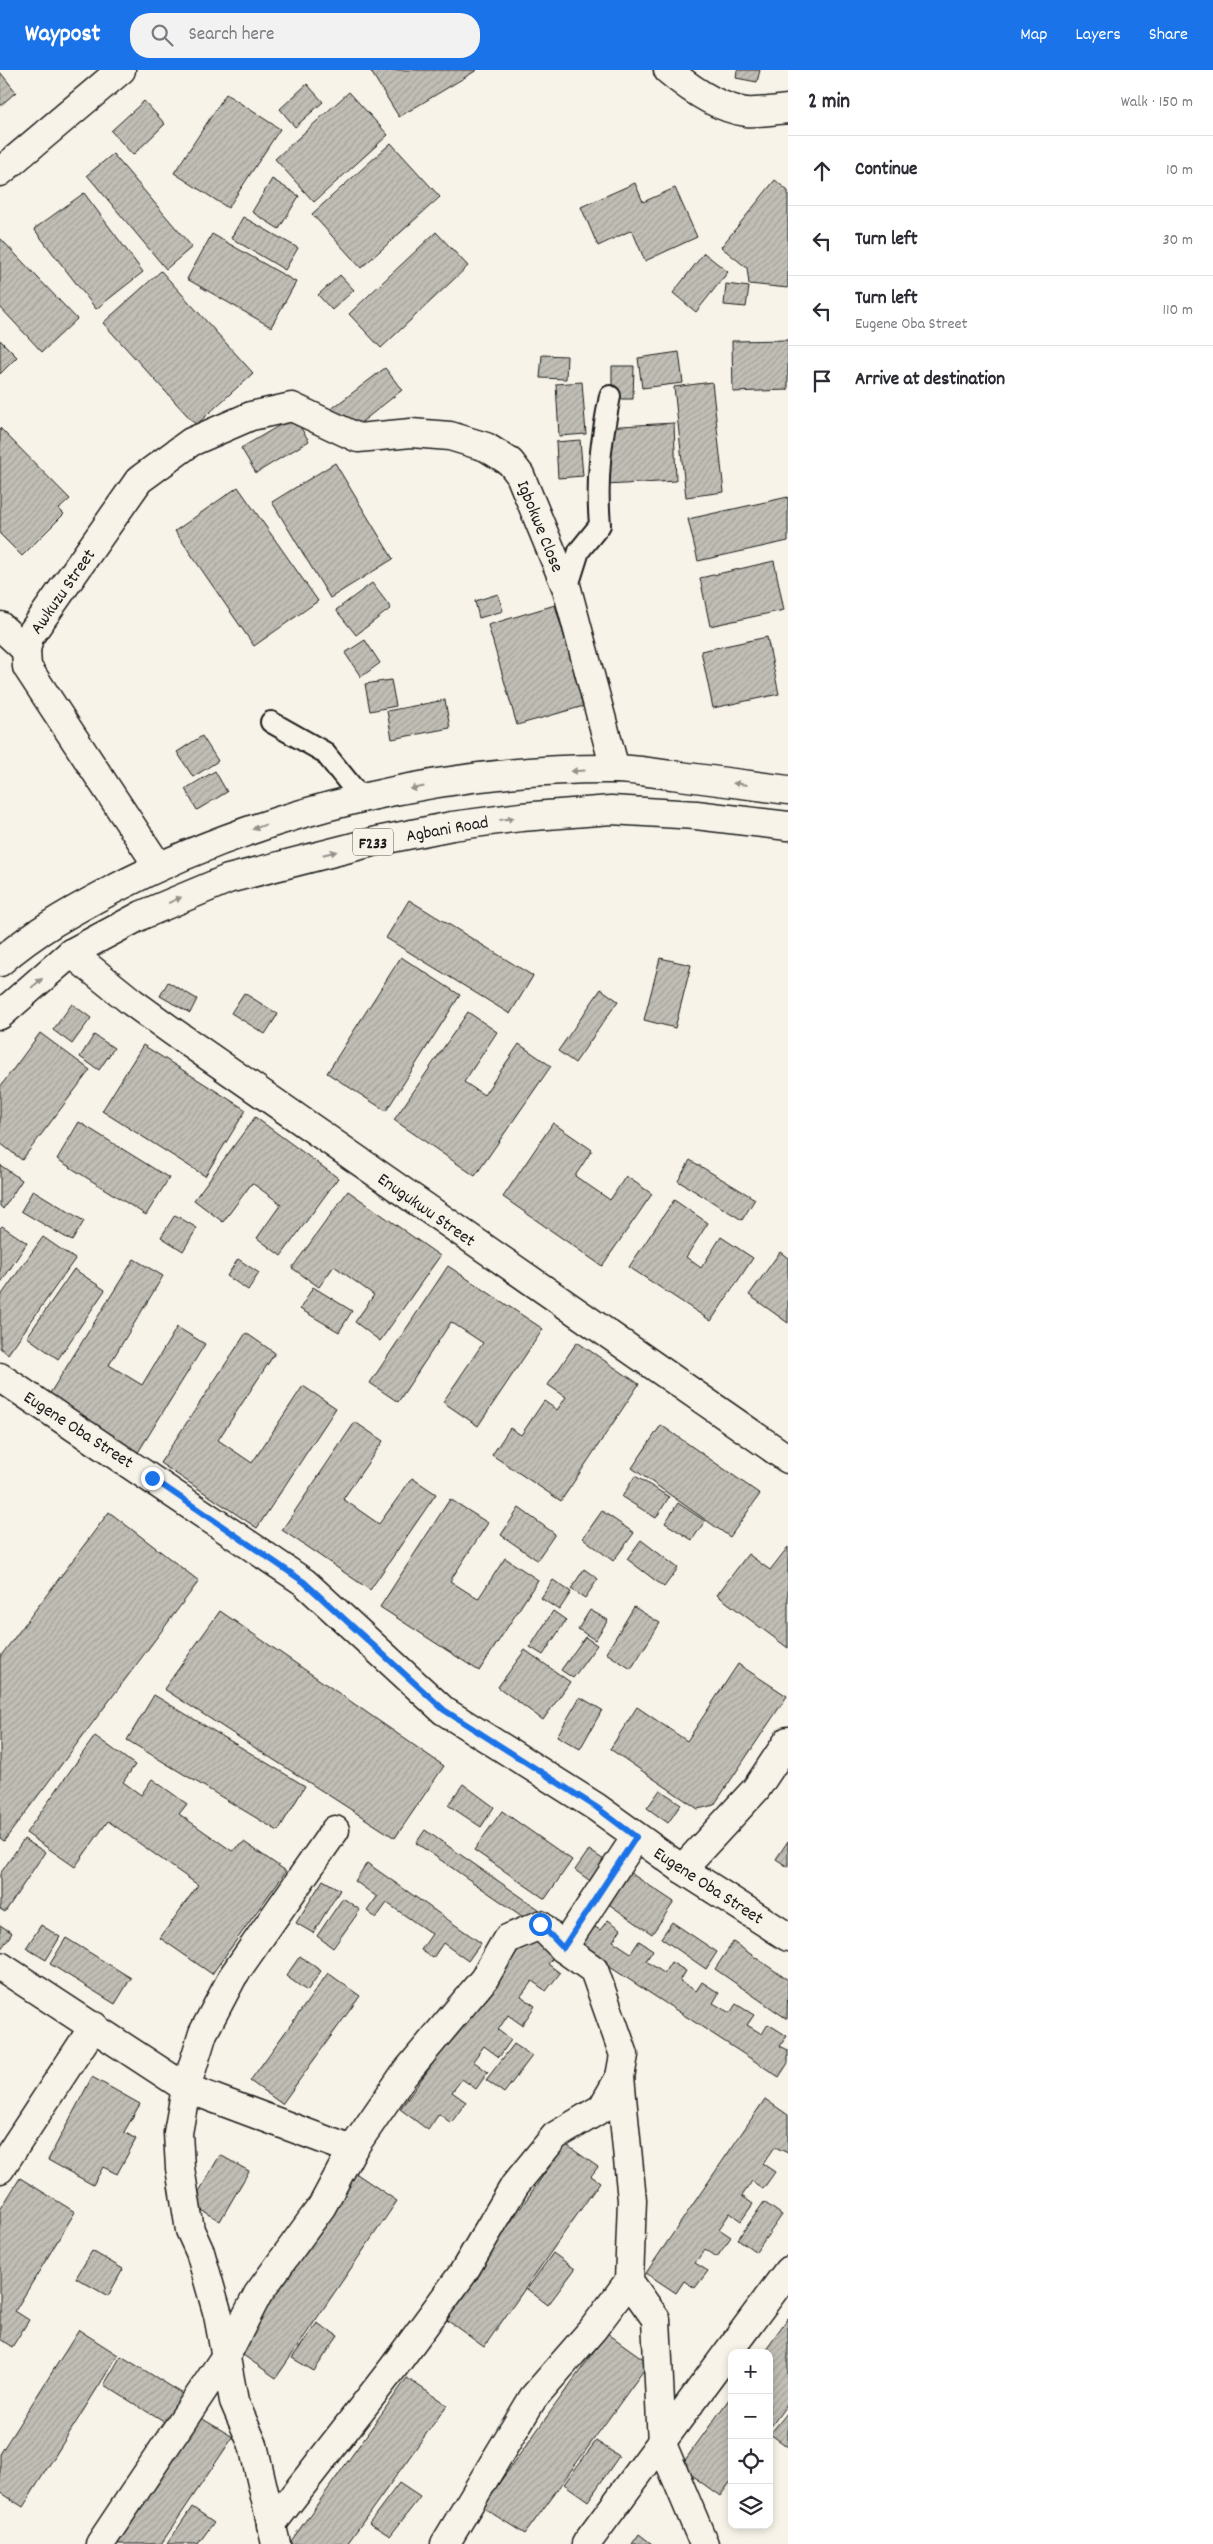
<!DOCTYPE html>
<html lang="en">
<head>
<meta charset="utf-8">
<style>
  :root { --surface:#fff; --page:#f2f2f3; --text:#2b2b33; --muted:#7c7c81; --line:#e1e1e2; --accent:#1a73e8 }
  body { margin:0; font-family:Dekko,sans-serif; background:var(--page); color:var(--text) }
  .controls { position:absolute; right:15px; bottom:15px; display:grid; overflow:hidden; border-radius:10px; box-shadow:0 2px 8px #0003 }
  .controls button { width:45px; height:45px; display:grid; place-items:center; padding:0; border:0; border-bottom:1px solid var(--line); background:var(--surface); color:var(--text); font:25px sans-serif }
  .stop { position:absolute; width:15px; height:15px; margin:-11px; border:4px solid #1a73e8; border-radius:50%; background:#fff }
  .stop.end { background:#1a73e8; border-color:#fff; box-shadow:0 1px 5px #0008 }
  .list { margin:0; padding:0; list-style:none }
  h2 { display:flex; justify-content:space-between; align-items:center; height:65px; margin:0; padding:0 20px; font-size:21px }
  h2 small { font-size:16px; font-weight:400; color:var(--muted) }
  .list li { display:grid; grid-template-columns:32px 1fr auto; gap:15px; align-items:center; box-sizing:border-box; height:70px; padding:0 20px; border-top:1px solid var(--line) }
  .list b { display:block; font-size:19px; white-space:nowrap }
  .list p { margin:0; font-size:16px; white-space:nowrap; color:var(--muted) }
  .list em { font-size:16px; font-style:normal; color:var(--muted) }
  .icon { flex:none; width:28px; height:28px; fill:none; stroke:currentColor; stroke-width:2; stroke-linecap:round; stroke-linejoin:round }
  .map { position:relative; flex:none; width:788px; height:2474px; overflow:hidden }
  header { display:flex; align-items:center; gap:30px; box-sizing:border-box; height:70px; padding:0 25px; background:var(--accent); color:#fff }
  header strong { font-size:24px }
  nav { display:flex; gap:28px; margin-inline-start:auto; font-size:18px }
  .search { width:350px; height:45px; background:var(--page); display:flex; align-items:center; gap:12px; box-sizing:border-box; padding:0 18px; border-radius:20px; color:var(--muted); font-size:19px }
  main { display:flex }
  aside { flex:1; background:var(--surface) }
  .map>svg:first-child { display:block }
  .building { fill:url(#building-hatch); stroke:#1c1c1c }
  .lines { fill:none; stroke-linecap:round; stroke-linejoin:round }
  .service-casing { stroke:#1c1c1c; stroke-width:24 }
  .minor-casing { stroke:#1c1c1c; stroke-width:31 }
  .primary-casing { stroke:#1c1c1c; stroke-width:31 }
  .service { stroke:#f7f3e8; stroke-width:20 }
  .minor { stroke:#f7f3e8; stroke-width:28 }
  .primary { stroke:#f7f3e8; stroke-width:28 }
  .oneway { fill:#94928c }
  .route { stroke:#1a73e8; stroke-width:6 }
  .labels { text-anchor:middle; stroke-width:5; stroke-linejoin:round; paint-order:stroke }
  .shield { fill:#f7f3e8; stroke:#5e5c59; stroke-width:1 }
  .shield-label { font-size:16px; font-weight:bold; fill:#1c1c1c }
  .street-label { font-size:18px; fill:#1c1c1c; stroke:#f7f3e8 }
</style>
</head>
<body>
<header>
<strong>Waypost</strong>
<div class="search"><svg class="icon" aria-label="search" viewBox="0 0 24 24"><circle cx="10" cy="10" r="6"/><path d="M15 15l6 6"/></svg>Search here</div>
<nav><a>Map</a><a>Layers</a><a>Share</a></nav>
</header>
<main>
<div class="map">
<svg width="788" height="2474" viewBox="0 0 788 2474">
  <defs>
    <pattern id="building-hatch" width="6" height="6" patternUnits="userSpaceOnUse" patternTransform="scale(1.25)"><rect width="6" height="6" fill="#c0beb5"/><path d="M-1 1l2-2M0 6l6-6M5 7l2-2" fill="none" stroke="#a4a39b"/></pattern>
  </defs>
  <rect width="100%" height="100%" fill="#f7f3e8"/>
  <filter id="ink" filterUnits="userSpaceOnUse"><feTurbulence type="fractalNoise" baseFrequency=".02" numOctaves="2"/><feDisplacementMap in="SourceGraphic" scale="10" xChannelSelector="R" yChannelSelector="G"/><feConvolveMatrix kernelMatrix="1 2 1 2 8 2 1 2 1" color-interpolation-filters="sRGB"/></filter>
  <g filter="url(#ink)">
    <g class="building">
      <polygon points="370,0 477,0 399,47"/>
      <polygon points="737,0 760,0 757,12 736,8"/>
      <polygon points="0,2 16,22 0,36"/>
      <polygon points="307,14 323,32 295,57 280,39"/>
      <polygon points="349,22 388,65 314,132 275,89"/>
      <polygon points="226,24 280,59 228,138 174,103"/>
      <polygon points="144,31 165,54 133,85 111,61"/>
      <polygon points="391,73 440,127 361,198 312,144"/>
      <polygon points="113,84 192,177 166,199 87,105"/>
      <polygon points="272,109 299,126 279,159 252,142"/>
      <polygon points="775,110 788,121 788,218 749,214 747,198 721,177"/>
      <polygon points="635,113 643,132 675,118 697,167 645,191 632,160 598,176 581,137"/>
      <polygon points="84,123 143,202 96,239 34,159"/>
      <polygon points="243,147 298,178 285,200 231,168"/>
      <polygon points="436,162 468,196 381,278 349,244"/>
      <polygon points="212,164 296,212 271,257 187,209"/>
      <polygon points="0,168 77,249 42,282 0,237"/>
      <polygon points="704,183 728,202 696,242 673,223"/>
      <polygon points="161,201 253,303 196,355 103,253"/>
      <polygon points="340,205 354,220 332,240 318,225"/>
      <polygon points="726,214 749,217 746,237 724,235"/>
      <polygon points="0,270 17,287 0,304"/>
      <polygon points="788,270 788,320 733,322 732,271"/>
      <polygon points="679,282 683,313 642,318 638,288"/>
      <polygon points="542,285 567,286 566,309 540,308"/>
      <polygon points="612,296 634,296 633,329 612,329"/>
      <polygon points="385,298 402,320 348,363 330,340"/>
      <polygon points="582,312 586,364 559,366 556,314"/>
      <polygon points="712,312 724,422 686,427 674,317"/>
      <polygon points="294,347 309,371 256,403 241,378"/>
      <polygon points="674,353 676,411 606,415 603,357"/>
      <polygon points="0,358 70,429 59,439 64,444 22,486 0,464"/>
      <polygon points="580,370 583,406 558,408 556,372"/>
      <polygon points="335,393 393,489 330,528 272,432"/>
      <polygon points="238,417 318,531 254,576 175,461"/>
      <polygon points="788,427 788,471 698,491 688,449"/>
      <polygon points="774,491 784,540 710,556 700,508"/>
      <polygon points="372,513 391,538 356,565 336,540"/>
      <polygon points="498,524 503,541 479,548 475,531"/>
      <polygon points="555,535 584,636 517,655 488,555"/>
      <polygon points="767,567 779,624 713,638 701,581"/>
      <polygon points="365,570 380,593 361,607 345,583"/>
      <polygon points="391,610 396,636 370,641 365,614"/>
      <polygon points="445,630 450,658 392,669 387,641"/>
      <polygon points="202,666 218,691 193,707 177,682"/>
      <polygon points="215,701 227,722 197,740 185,719"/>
      <polygon points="409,830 533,906 510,944 386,868"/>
      <polygon points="401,887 460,925 386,1041 327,1003"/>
      <polygon points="660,888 691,895 675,958 644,950"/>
      <polygon points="168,912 197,929 190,943 160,926"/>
      <polygon points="601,919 618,931 575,993 558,981"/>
      <polygon points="244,923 278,944 265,964 231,943"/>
      <polygon points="72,934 91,948 72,974 53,960"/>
      <polygon points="468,942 497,962 464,1012 484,1025 519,974 551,996 475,1106 394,1050"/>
      <polygon points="40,963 90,1000 22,1090 0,1073 0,1017"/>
      <polygon points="94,965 114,978 99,1000 80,987"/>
      <polygon points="143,975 246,1040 205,1106 102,1041"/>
      <polygon points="255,1047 338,1108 281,1186 257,1168 281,1134 252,1113 223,1152 194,1130"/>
      <polygon points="79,1052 169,1108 146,1145 57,1089"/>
      <polygon points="553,1053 592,1080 575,1106 610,1130 626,1106 652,1124 602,1196 503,1127"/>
      <polygon points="690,1090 755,1129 742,1150 678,1111"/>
      <polygon points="0,1095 22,1110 3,1139 0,1136"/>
      <polygon points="33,1120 84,1151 72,1171 21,1141"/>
      <polygon points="348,1121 440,1186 380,1271 355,1252 374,1225 334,1196 319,1217 292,1198"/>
      <polygon points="674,1130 708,1153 686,1187 701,1198 721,1167 753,1188 711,1251 629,1197"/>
      <polygon points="175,1145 197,1158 183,1181 161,1167"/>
      <polygon points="2,1156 27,1173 0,1214 0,1158"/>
      <polygon points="43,1167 75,1189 8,1284 0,1278 0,1227"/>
      <polygon points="780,1182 788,1188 788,1253 749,1225"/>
      <polygon points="134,1189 163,1206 109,1295 142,1315 177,1257 205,1274 137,1384 47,1328"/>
      <polygon points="238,1189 259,1203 248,1220 227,1206"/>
      <polygon points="448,1196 543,1259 478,1356 443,1332 483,1273 451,1252 398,1332 370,1313"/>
      <polygon points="74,1199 105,1220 58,1289 27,1267"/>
      <polygon points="313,1217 352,1241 339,1262 300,1239"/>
      <polygon points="246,1263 275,1283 218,1370 252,1393 303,1316 336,1338 257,1458 160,1393"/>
      <polygon points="577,1272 639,1314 561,1431 492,1385 510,1358 521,1365 544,1331 557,1340 566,1327 548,1315"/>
      <polygon points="355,1352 383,1371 343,1429 379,1454 412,1408 436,1424 370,1520 282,1460"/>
      <polygon points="661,1355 760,1424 730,1467 632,1398"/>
      <polygon points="635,1406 669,1427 656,1448 622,1427"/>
      <polygon points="450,1429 488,1453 450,1511 478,1529 505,1488 538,1510 479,1601 380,1537"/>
      <polygon points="678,1433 705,1451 692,1470 665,1453"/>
      <polygon points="519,1438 555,1464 537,1490 501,1465"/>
      <polygon points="602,1441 634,1463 613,1491 583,1468"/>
      <polygon points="109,1442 199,1511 4,1771 0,1768 0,1587"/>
      <polygon points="641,1470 678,1498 664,1517 627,1489"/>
      <polygon points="788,1477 788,1578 717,1525 748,1484 770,1500"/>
      <polygon points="584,1499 598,1509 585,1528 571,1519"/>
      <polygon points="553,1510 571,1522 559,1540 541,1528"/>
      <polygon points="634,1537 660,1553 631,1599 606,1583"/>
      <polygon points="590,1540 608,1550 595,1570 578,1559"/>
      <polygon points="220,1541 444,1696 395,1768 164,1619"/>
      <polygon points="553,1541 566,1550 543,1585 530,1577"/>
      <polygon points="585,1567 597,1575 573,1608 561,1600"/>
      <polygon points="525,1580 570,1612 543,1650 498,1617"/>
      <polygon points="738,1594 787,1626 714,1735 698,1739 610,1679 637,1637 687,1671"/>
      <polygon points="154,1625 305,1716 278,1761 127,1670"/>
      <polygon points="580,1627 602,1640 580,1679 557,1666"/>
      <polygon points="95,1666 135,1695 123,1712 141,1725 152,1709 187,1734 179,1744 232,1781 244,1772 286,1801 212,1904 160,1868 198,1815 108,1751 75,1797 26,1763"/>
      <polygon points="463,1714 494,1737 481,1757 448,1735"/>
      <polygon points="660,1720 681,1734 668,1753 647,1738"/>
      <polygon points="502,1741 572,1790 545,1829 474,1780"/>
      <polygon points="425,1760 540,1840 532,1853 416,1773"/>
      <polygon points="24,1769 45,1782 5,1842 0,1839 0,1804"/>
      <polygon points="788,1771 788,1797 776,1789"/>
      <polygon points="589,1780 607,1792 593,1813 575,1800"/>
      <polygon points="367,1793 481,1873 468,1891 443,1873 433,1888 421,1880 432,1864 387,1833 376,1848 367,1841 377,1827 355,1811"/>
      <polygon points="629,1802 674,1832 652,1864 607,1833"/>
      <polygon points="323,1810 340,1820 313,1863 296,1853"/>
      <polygon points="343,1828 360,1840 333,1878 317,1866"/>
      <polygon points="608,1850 621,1859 613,1871 631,1883 639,1871 653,1880 646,1891 664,1903 671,1892 686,1901 680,1911 696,1921 702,1912 719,1923 713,1933 730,1943 736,1934 754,1945 747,1955 762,1964 768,1954 787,1966 780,1976 788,1980 788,1993 779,2007 576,1875 590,1854 600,1860"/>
      <polygon points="672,1852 717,1882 706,1899 661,1868"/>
      <polygon points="0,1855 12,1863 1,1879 0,1878"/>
      <polygon points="41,1855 60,1867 46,1890 26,1878"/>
      <polygon points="526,1864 555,1885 548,1894 560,1903 546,1921 532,1911 521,1926 535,1936 522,1955 508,1945 498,1960 511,1970 499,1987 484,1976 473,1991 488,2002 476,2019 462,2009 452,2022 466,2032 451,2053 439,2044 428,2060 400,2039"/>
      <polygon points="66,1868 131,1908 115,1934 50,1894"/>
      <polygon points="733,1872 788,1910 787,1949 715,1899"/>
      <polygon points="300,1886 321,1901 307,1921 286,1906"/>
      <polygon points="328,1903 360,1926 282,2034 250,2011"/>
      <polygon points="514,1974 532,1986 504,2023 486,2010"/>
      <polygon points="92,2007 140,2034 124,2062 136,2069 117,2104 103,2097 93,2115 48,2090"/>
      <polygon points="765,2029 788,2045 788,2083 775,2077 763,2094 775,2102 763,2119 752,2111 742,2126 753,2134 741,2151 730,2143 719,2159 731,2167 717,2187 705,2179 695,2193 708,2201 695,2218 684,2211 676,2223 646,2203"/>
      <polygon points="565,2074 598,2097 591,2106 600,2112 484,2277 444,2248"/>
      <polygon points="220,2085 249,2101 220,2151 192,2134"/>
      <polygon points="354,2102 397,2131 276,2308 233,2278"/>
      <polygon points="20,2108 75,2142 15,2241 29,2250 12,2277 0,2269 0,2140"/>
      <polygon points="764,2132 782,2145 756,2182 738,2169"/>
      <polygon points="92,2181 123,2199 108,2226 76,2208"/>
      <polygon points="553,2183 575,2199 548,2235 527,2219"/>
      <polygon points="788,2248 788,2333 769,2359 769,2283 763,2283"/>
      <polygon points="317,2253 338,2266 314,2301 292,2288"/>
      <polygon points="79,2260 118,2285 23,2437 0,2422 0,2384"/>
      <polygon points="607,2263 649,2293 525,2464 482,2437"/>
      <polygon points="121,2286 185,2325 167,2354 104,2315"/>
      <polygon points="407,2308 447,2335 347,2474 289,2474"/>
      <polygon points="732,2325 732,2410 720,2426 680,2397"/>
      <polygon points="788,2342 788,2377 770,2364"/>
      <polygon points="196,2345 233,2367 161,2474 106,2474"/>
      <polygon points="596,2371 619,2386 588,2431 564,2414"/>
      <polygon points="399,2413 420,2427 390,2466 369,2453"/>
      <polygon points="192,2437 214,2452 198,2474 167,2474"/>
      <polygon points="639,2464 652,2474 632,2474"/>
    </g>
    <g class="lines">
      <defs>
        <g id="service">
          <path d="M567 519 579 481 600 455C596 409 601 371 610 326"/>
          <polyline points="271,652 324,682 362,729"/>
        </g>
        <g id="minor">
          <path d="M668 0C689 18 718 38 746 42 759 43 775 40 788 39"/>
          <polyline points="0,102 121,0"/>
          <polyline points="0,556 26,580"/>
          <polyline points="158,796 27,597 26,580 29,567 139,410 191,372 251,346 292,337 358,368 411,363 450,366 486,377 510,392 520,405 567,519 615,699"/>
          <polyline points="71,883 132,932 172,961 788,1389"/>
          <polyline points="0,1307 304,1512 444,1641 596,1737 682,1799 788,1867"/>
          <polyline points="636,1767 563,1878 594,1900 624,1985 620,2007 632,2130 629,2211 656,2249 662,2374 704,2474"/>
          <polyline points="682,1799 756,1719 788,1671"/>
          <polyline points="0,1896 186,2018 352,2080"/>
          <polyline points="0,2099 94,1956"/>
          <polyline points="271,2455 393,2298 463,2203 515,2115 555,2066 602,2038 620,2007"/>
          <polyline points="100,2474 227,2284 258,2224 322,2136 352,2080 403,2006 484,1909 507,1869 540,1855 563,1878"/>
          <polyline points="276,2474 253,2375 234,2331 218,2245 200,2182 190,2160 180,2098 178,2063 186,2018 203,1963 233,1906 335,1760"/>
          <polyline points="445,2474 533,2328 593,2259 629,2211"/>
          <polyline points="586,2474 788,2201"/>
        </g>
        <g id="primary">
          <path d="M0 892C34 862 72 841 112 820 262 741 444 698 614 699 633 699 653 703 672 705 711 710 749 715 788 720"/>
          <polyline points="0,945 71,883 142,845 228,809 377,771 452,756 521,747 611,740 696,745 788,756"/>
        </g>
      </defs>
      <use href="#service" class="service-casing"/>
      <use href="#minor" class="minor-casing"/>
      <use href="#primary" class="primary-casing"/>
      <use href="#service" class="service"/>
      <use href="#minor" class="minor"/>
      <use href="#primary" class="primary"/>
    </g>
    <defs><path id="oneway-solid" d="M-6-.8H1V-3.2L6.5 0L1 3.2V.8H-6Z" transform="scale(1.25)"/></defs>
    <g class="oneway">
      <use href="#oneway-solid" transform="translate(578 701) rotate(177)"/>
      <use href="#oneway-solid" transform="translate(740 714) rotate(-173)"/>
      <use href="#oneway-solid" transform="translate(417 718) rotate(169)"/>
      <use href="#oneway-solid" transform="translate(507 749) rotate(-8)"/>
      <use href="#oneway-solid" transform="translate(259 757) rotate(160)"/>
      <use href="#oneway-solid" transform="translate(330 783) rotate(-14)"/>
      <use href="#oneway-solid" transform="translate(175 830) rotate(-24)"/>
      <use href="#oneway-solid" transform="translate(37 913) rotate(-40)"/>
    </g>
  </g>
  <g class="lines" filter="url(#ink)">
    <polyline class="route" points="152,1408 304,1512 444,1640 596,1737 636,1767 563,1878 540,1854"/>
  </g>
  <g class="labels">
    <rect class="shield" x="353" y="758.5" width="40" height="27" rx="4"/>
    <g class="shield-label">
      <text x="373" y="778">F233</text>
    </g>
    <g class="street-label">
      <text transform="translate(541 456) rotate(68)" y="6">Igbokwe Close</text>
      <text transform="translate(62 521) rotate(-55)" y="6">Awkuzu Street</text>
      <text transform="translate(447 758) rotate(-10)" y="6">Agbani Road</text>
      <text transform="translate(427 1139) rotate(35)" y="6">Enugukwu Street</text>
      <text transform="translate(79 1359) rotate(33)" y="6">Eugene Oba Street</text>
      <text transform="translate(709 1815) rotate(33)" y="6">Eugene Oba Street</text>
    </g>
  </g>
</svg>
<div class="controls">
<button>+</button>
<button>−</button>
<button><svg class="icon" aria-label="locate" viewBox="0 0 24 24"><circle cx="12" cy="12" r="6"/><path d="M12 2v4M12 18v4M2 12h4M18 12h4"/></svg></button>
<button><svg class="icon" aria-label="layers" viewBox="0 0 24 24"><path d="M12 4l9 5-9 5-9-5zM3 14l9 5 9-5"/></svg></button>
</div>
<div class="stop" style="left:540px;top:1854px"></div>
<div class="stop end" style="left:152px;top:1408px"></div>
</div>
<aside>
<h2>2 min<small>Walk · 150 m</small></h2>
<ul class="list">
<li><svg class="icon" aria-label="ahead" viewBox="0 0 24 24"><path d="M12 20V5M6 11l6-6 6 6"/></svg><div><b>Continue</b></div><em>10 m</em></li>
<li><svg class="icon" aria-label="left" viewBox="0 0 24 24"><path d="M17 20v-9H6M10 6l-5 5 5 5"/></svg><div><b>Turn left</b></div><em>30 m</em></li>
<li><svg class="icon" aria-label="left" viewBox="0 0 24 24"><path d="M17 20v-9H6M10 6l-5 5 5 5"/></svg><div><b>Turn left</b><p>Eugene Oba Street</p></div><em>110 m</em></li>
<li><svg class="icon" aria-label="arrive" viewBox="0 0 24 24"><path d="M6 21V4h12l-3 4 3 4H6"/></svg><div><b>Arrive at destination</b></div></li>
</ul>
</aside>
</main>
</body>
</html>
